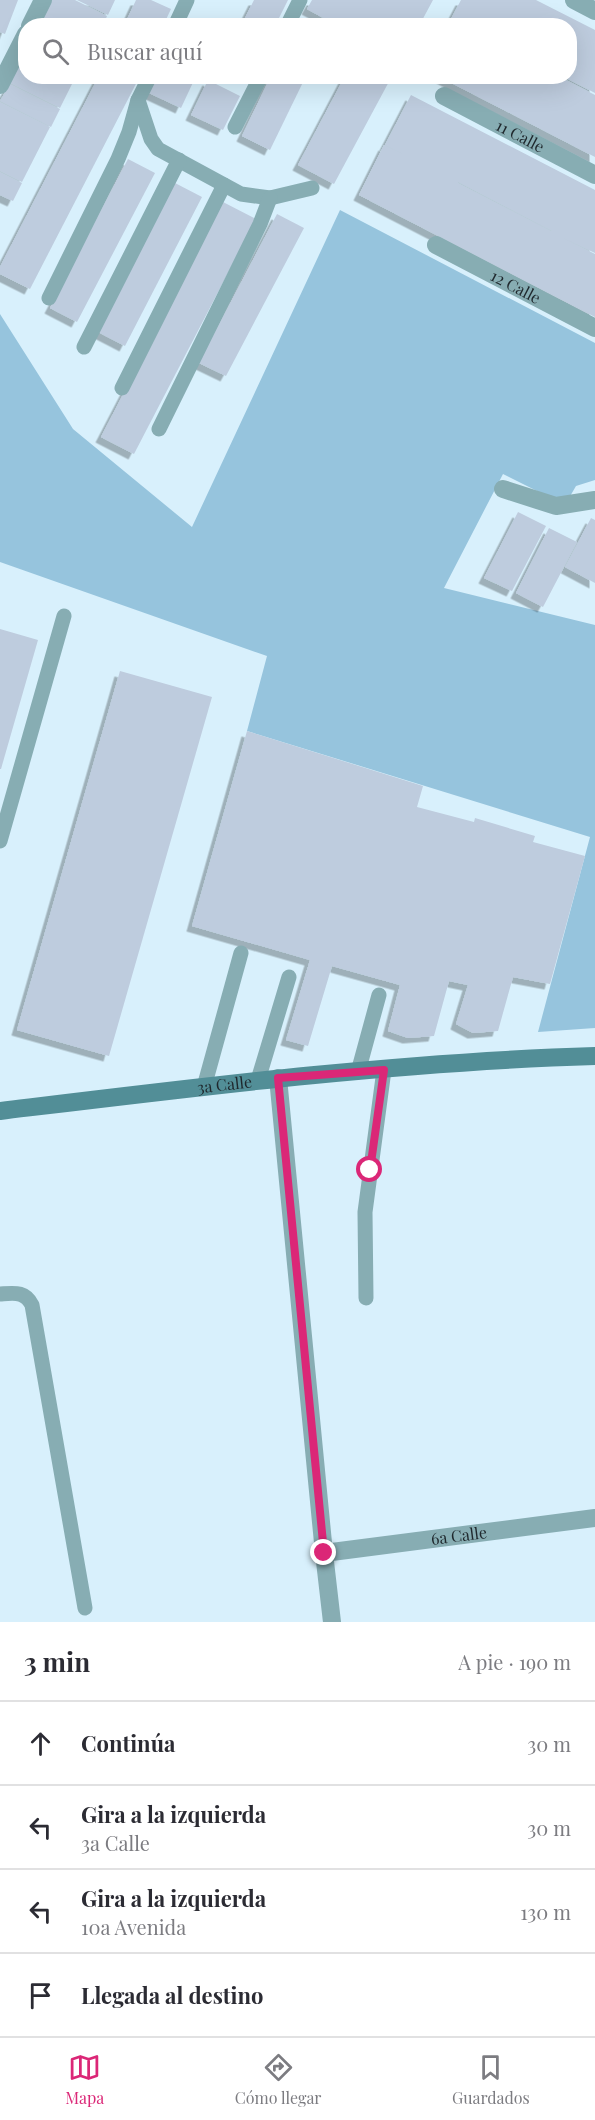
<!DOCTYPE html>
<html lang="es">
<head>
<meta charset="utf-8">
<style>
  :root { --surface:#fff; --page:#f7f7f7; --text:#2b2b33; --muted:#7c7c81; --line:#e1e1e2; --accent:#db2777 }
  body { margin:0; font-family:"Playfair Display",serif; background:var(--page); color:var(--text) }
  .stop { position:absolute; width:18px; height:18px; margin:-14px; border:4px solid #db2777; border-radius:50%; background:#fff }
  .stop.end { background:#db2777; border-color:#fff; box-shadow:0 2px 6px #0008 }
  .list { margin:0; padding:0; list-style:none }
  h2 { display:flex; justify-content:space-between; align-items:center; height:78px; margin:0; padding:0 24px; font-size:26px }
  h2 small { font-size:20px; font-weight:400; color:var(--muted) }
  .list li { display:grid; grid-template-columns:39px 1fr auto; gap:18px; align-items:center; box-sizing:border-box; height:84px; padding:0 24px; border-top:2px solid var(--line) }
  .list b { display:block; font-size:22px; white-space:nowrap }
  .list p { margin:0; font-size:20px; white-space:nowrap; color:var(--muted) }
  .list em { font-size:20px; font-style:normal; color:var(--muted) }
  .icon { flex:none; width:33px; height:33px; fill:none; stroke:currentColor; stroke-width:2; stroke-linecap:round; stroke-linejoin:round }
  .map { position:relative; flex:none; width:595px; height:1622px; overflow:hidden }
  .search { position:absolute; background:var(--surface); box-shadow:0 6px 24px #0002; left:18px; right:18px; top:18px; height:66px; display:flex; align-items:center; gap:15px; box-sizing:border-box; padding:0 21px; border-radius:24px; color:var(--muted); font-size:22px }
  .sheet { height:414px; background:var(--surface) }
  nav { display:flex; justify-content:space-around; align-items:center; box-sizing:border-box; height:84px; border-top:2px solid var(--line); background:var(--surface); font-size:16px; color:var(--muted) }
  nav a { display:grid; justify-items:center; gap:3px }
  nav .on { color:var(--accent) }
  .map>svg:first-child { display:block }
  .green { fill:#96c4dd }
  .building { fill:#beccde; fill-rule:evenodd; filter:url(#shadow) }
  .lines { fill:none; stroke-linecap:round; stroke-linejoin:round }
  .lane { stroke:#87adb3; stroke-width:15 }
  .street { stroke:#87adb3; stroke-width:18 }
  .secondary { stroke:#528e97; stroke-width:18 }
  .route { stroke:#db2777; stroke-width:8 }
  .labels { text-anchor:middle; stroke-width:6; stroke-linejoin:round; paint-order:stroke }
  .street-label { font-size:16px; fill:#1f282d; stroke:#d8f0fc }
</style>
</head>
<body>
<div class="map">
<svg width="595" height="1622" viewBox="0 0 595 1622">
  <defs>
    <filter id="shadow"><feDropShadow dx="-5.5" dy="5.5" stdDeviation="0" flood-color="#0004"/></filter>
  </defs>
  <rect width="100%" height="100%" fill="#d8f0fc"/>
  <polygon class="green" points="340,210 595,343 595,480 576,486 565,505 503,474 444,588 595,625 595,1028 538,1032 590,837 247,731 267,656 0,562 0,314 73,429 192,527"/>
  <g class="building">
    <polygon points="0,0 18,0 5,34 0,32"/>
    <polygon points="52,0 75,0 107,16 103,26 39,26"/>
    <polygon points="77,0 115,0 108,15"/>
    <polygon points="136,0 151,0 171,9 163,26 124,26"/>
    <polygon points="254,0 288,0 275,26 241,26"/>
    <polygon points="312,0 433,0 419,26 338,26 307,9"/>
    <polygon points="461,0 536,0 595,30 595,93 562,76 570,76 570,26 464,26 451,19"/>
    <polygon points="26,52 26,76 76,76 60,108 10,83"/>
    <polygon points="99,76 140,76 30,289 0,274 0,267"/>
    <polygon points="157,76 196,76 181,108 149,93"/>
    <polygon points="271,76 306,76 270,150 242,136"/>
    <polygon points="345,76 392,76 334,184 298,165"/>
    <polygon points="438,76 562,78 595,95 595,157"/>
    <polygon points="208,80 240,96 223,130 191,115"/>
    <polygon points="10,84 60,109 51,127 0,101"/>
    <path d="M411 95 595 190V253L563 238 595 254V317L359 195 384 145 403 154 385 145ZM458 182 552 231H551L458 183Z"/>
    <polygon points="0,102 50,127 22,182 0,171"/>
    <polygon points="128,159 155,173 77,322 50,308"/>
    <polygon points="0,172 22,183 13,201 0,195"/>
    <polygon points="175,183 202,197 125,346 98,332"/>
    <polygon points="223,202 256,219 134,454 101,437"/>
    <polygon points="277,214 304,228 226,376 199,363"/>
    <polygon points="518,512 546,526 512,591 484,578"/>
    <polygon points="591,518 595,520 595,583 565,567"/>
    <polygon points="549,528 577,542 543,607 516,593"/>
    <polygon points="0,629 38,640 1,769 0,769"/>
    <polygon points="120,671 212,697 109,1056 17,1030"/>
    <polygon points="247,731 423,786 417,807 474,822 475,818 535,836 533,842 585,856 550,984 513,977 498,1031 473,1033 456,1024 468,985 449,981 434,1036 408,1038 388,1031 400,985 332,966 308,1046 286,1040 310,960 192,926"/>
  </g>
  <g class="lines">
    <g class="lane">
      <polyline points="175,26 187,0"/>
      <polyline points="287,26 300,0"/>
      <polyline points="138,100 151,139 158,149 241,194 270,198 312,188"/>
      <polyline points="235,127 261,76"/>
      <polyline points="49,298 118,159 129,132 138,100 150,76"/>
      <polyline points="84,347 179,160"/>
      <polyline points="122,388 224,185"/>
      <polyline points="159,429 260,224 270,198"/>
      <polyline points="0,841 64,616"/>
      <polyline points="358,1072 379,995"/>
      <polyline points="258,1080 289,977"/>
      <polyline points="204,1087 241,953"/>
      <path d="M0 1294C15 1293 25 1291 32 1305L85 1608"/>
      <polyline points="366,1298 365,1212 384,1070"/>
    </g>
    <g class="street">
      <polyline points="574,0 595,11"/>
      <polyline points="30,26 43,0"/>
      <polyline points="0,85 26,34"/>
      <path id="s1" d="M444 96 595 175"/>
      <path id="s2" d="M436 245 595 328"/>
      <polyline points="503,489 556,506 595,500"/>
      <polyline points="278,1078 324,1553 332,1622"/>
      <path id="s3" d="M324 1553 595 1518"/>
    </g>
    <path class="secondary" id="s4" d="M0 1111C198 1087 396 1062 595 1056"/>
  </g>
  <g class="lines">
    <polyline class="route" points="324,1553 278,1078 384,1070 370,1170"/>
  </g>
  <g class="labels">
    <g class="street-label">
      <text dy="6" stroke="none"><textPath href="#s1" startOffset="86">11 Calle</textPath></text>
      <text dy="6" stroke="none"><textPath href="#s2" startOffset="90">12 Calle</textPath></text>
      <text dy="6" stroke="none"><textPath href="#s4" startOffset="226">3a Calle</textPath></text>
      <text dy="6" stroke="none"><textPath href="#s3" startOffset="136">6a Calle</textPath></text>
    </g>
  </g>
</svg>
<div class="stop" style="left:370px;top:1170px"></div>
<div class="stop end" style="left:324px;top:1553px"></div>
<div class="search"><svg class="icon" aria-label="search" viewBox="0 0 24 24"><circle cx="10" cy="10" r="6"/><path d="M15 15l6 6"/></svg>Buscar aquí</div>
</div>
<section class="sheet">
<h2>3 min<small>A pie · 190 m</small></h2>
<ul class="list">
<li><svg class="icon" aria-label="ahead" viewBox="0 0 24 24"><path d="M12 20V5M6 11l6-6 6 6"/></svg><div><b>Continúa</b></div><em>30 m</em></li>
<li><svg class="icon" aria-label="left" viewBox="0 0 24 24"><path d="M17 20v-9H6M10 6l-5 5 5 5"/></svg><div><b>Gira a la izquierda</b><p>3a Calle</p></div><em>30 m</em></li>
<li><svg class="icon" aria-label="left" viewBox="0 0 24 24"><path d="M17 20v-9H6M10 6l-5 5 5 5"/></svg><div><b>Gira a la izquierda</b><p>10a Avenida</p></div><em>130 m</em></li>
<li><svg class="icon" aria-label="arrive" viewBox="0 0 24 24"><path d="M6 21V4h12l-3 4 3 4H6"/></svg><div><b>Llegada al destino</b></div></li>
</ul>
</section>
<nav>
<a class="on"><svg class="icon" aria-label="map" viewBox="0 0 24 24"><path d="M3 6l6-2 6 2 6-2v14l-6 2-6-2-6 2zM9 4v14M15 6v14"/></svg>Mapa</a>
<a><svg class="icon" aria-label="directions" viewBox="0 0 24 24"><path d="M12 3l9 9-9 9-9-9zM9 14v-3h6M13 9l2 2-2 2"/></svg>Cómo llegar</a>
<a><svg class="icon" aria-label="saved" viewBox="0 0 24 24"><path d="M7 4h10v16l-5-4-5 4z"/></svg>Guardados</a>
</nav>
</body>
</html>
